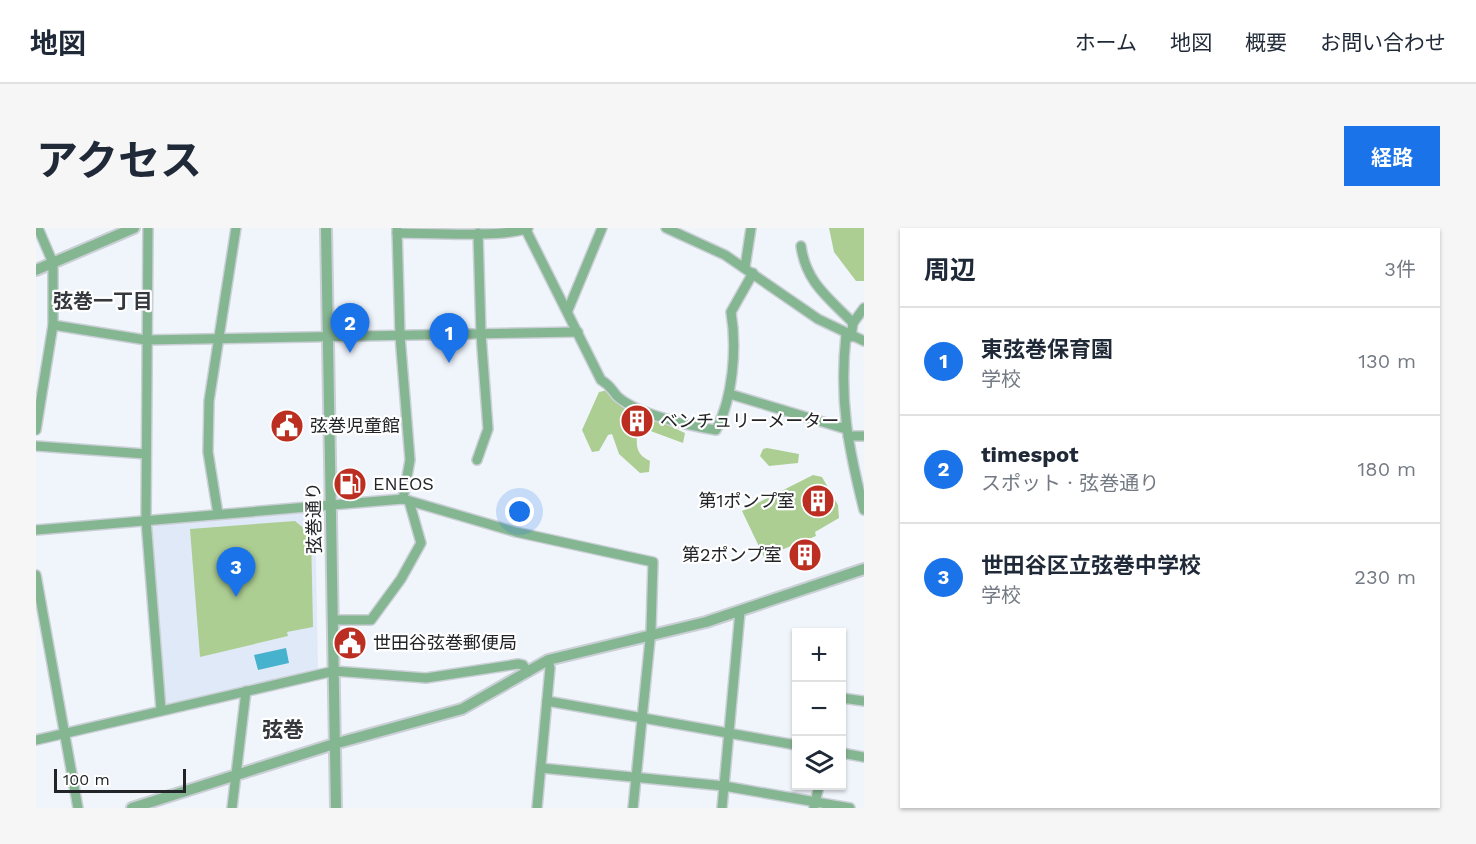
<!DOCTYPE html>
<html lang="ja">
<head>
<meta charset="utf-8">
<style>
  :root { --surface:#fff; --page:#f6f6f7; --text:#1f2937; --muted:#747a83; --line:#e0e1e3; --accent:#1a73e8 }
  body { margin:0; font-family:"Work Sans","Noto Sans JP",sans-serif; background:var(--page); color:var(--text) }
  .controls { position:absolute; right:18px; bottom:18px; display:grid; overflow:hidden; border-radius:0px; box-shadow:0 2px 4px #0004 }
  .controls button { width:54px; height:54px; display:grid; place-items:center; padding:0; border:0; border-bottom:2px solid var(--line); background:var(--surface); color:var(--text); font:30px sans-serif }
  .scale { position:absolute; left:18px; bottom:15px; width:132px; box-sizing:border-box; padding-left:6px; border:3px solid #232427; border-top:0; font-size:16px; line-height:21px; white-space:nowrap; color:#232427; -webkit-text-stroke:4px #fff; paint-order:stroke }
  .you { position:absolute; left:484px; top:284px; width:21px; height:21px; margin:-15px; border:4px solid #fff; border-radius:50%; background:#1a73e8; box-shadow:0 0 0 9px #1a73e833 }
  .badge { display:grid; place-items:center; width:39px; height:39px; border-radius:50%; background:var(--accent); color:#fff; font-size:20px; font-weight:700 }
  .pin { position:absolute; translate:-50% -50px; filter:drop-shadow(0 2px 3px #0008) }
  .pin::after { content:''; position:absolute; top:32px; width:21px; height:18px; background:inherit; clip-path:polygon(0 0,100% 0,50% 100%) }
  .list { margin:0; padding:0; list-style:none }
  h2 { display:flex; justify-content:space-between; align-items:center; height:78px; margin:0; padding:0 24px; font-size:26px }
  h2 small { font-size:20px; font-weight:400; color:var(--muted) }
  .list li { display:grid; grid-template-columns:39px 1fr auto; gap:18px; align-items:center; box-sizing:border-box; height:108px; padding:0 24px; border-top:2px solid var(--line) }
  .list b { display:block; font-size:22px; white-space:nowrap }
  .list p { margin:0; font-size:20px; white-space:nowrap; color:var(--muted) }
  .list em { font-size:20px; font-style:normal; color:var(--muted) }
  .icon { flex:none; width:33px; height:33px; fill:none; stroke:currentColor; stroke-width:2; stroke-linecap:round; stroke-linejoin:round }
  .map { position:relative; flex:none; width:828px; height:580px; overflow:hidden; border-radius:0px }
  header { display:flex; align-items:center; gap:36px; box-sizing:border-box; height:84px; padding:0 30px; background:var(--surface); border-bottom:2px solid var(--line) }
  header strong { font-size:28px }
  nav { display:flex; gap:33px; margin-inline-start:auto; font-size:21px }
  .intro { display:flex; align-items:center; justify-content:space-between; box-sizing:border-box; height:144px; padding:0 36px }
  h1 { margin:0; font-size:42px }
  .button { padding:15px 27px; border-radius:0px; background:var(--accent); color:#fff; font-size:21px; font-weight:700 }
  main { display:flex; gap:36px; padding:0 36px }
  aside { flex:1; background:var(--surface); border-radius:0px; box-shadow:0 2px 4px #0004 }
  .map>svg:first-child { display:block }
  .built { fill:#e0e9f7 }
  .green { fill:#adce93 }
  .water { fill:#47b2cd }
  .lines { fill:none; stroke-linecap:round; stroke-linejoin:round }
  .minor-casing { stroke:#cbcfd6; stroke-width:12 }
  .tertiary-casing { stroke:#cbcfd6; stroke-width:14 }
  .minor { stroke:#85b692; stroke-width:9 }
  .tertiary { stroke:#85b692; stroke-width:10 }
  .labels { text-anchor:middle; stroke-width:4.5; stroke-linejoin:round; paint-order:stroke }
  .poi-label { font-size:18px; fill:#232427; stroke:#fff; text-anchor:start }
  .street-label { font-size:18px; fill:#232427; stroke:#fff }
  .neighbourhood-label { font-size:20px; font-weight:bold; fill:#35393e; stroke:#fff }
  .quarter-label { font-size:21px; font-weight:bold; fill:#35393e; stroke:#fff }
</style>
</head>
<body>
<header>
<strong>地図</strong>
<nav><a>ホーム</a><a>地図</a><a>概要</a><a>お問い合わせ</a></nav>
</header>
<div class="intro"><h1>アクセス</h1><a class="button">経路</a></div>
<main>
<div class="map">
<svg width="828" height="580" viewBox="0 0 828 580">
  <rect width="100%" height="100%" fill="#f0f5fc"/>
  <polygon class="built" points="279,282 282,443 128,477 114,296"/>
  <g class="green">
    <polygon points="793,0 828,0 828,53 820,53 798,24"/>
    <path d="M572 162 577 172 649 205 647 215 609 201 601 207C600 221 602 227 614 233L613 244 604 245 583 226 576 206 572 207 563 223 556 224 546 202 563 164Z"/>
    <polygon points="731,220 763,226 762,235 733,238 724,228 727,221"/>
    <polygon points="777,247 786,249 802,277 803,290 779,304 780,308 728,329 706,283"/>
    <polygon points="259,293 275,306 277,399 251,404 252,408 164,429 154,301"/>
  </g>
  <polygon class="water" points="250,420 253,435 222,442 218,427"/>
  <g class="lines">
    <defs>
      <g id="minor">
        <polyline points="112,0 110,292 125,482"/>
        <polyline points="361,0 364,108 374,232 367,271"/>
        <path d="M489 0 565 152C574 157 575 161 581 168 600 186 654 198 680 202 697 170 701 120 695 84L717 45"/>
        <polyline points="630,0 689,27 782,91 828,113"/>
        <path d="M361 5C392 5 468 10 492 0"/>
        <path d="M765 18C770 55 793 70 817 95L815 109"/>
        <polyline points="709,39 715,0"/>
        <polyline points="532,82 566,0"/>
        <polyline points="817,95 828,80"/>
        <polyline points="17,97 110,112 542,104"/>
        <path d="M810 107C803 172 812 219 828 282"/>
        <polyline points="697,167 810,201"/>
        <polyline points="0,202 17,97 17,35 2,0"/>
        <polyline points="812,208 828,208"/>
        <polyline points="0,218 110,226"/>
        <polyline points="441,232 452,201 445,106 442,5"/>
        <polyline points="182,286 172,224 173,173 200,0"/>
        <polyline points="0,302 367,271 480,304 617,334 615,402 597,580"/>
        <polyline points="0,347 42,580"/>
        <polyline points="297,392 335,392 365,351 385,315 373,273"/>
        <polyline points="806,470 828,473"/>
        <polyline points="511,473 760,517"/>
        <polyline points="0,512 298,443 390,450 482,436 487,437 492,444"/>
        <polyline points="806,525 828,529"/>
        <polyline points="505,540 688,558 814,580"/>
        <polyline points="778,579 783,558"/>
        <polyline points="196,580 210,463"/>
        <polyline points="501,580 514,440 512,432"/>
        <polyline points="686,580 704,384"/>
      </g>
      <g id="tertiary">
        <polyline points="290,0 300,580"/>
        <polyline points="0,42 98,0"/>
        <polyline points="96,580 298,516 426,481 512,432 670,394 828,341"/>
      </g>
    </defs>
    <use href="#minor" class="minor-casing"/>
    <use href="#tertiary" class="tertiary-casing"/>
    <use href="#minor" class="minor"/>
    <use href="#tertiary" class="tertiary"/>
  </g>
  <defs>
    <symbol id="building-disc" viewBox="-11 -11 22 22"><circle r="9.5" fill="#bb2e21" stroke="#fff"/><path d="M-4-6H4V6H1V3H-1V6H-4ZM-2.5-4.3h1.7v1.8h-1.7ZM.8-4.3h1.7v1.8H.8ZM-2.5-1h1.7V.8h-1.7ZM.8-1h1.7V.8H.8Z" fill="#fff"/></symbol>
    <symbol id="civic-disc" viewBox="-11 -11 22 22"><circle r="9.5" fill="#bb2e21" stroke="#fff"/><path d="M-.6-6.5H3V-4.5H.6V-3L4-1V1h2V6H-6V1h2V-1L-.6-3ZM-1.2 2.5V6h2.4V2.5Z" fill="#fff"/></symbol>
    <symbol id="fuel-disc" viewBox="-11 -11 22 22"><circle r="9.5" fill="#bb2e21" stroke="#fff"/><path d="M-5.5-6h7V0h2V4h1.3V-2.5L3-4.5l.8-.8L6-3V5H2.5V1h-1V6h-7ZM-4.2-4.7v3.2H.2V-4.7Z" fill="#fff"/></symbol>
  </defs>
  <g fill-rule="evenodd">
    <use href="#building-disc" x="582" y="174" width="38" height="38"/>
    <use href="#civic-disc" x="232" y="179" width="38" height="38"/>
    <use href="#fuel-disc" x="295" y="237" width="38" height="38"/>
    <use href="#building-disc" x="763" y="254" width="38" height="38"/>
    <use href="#building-disc" x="750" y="308" width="38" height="38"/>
    <use href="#civic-disc" x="295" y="396" width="38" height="38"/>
  </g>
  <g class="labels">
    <g class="poi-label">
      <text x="624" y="199">ベンチュリーメーター</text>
      <text x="274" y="204">弦巻児童館</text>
      <text x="337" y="262">ENEOS</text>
      <text x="759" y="279" text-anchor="end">第1ポンプ室</text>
      <text x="746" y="333" text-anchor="end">第2ポンプ室</text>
      <text x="337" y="421">世田谷弦巻郵便局</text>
    </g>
    <g class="street-label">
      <text transform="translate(278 290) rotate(-91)" y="6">弦巻通り</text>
    </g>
    <g class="neighbourhood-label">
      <text x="67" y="80">弦巻一丁目</text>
    </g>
    <g class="quarter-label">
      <text x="247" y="509">弦巻</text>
    </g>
  </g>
</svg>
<div class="controls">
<button>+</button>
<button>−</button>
<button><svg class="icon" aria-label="layers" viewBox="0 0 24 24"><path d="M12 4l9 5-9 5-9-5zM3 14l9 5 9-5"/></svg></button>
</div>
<div class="scale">100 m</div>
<div class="you"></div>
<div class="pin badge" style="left:413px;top:135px">1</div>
<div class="pin badge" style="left:314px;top:125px">2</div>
<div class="pin badge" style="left:200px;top:369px">3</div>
</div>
<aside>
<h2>周辺<small>3件</small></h2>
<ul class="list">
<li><span class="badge">1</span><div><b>東弦巻保育園</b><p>学校</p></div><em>130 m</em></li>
<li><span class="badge">2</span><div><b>timespot</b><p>スポット · 弦巻通り</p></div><em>180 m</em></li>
<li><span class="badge">3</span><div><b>世田谷区立弦巻中学校</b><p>学校</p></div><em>230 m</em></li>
</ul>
</aside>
</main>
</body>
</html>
